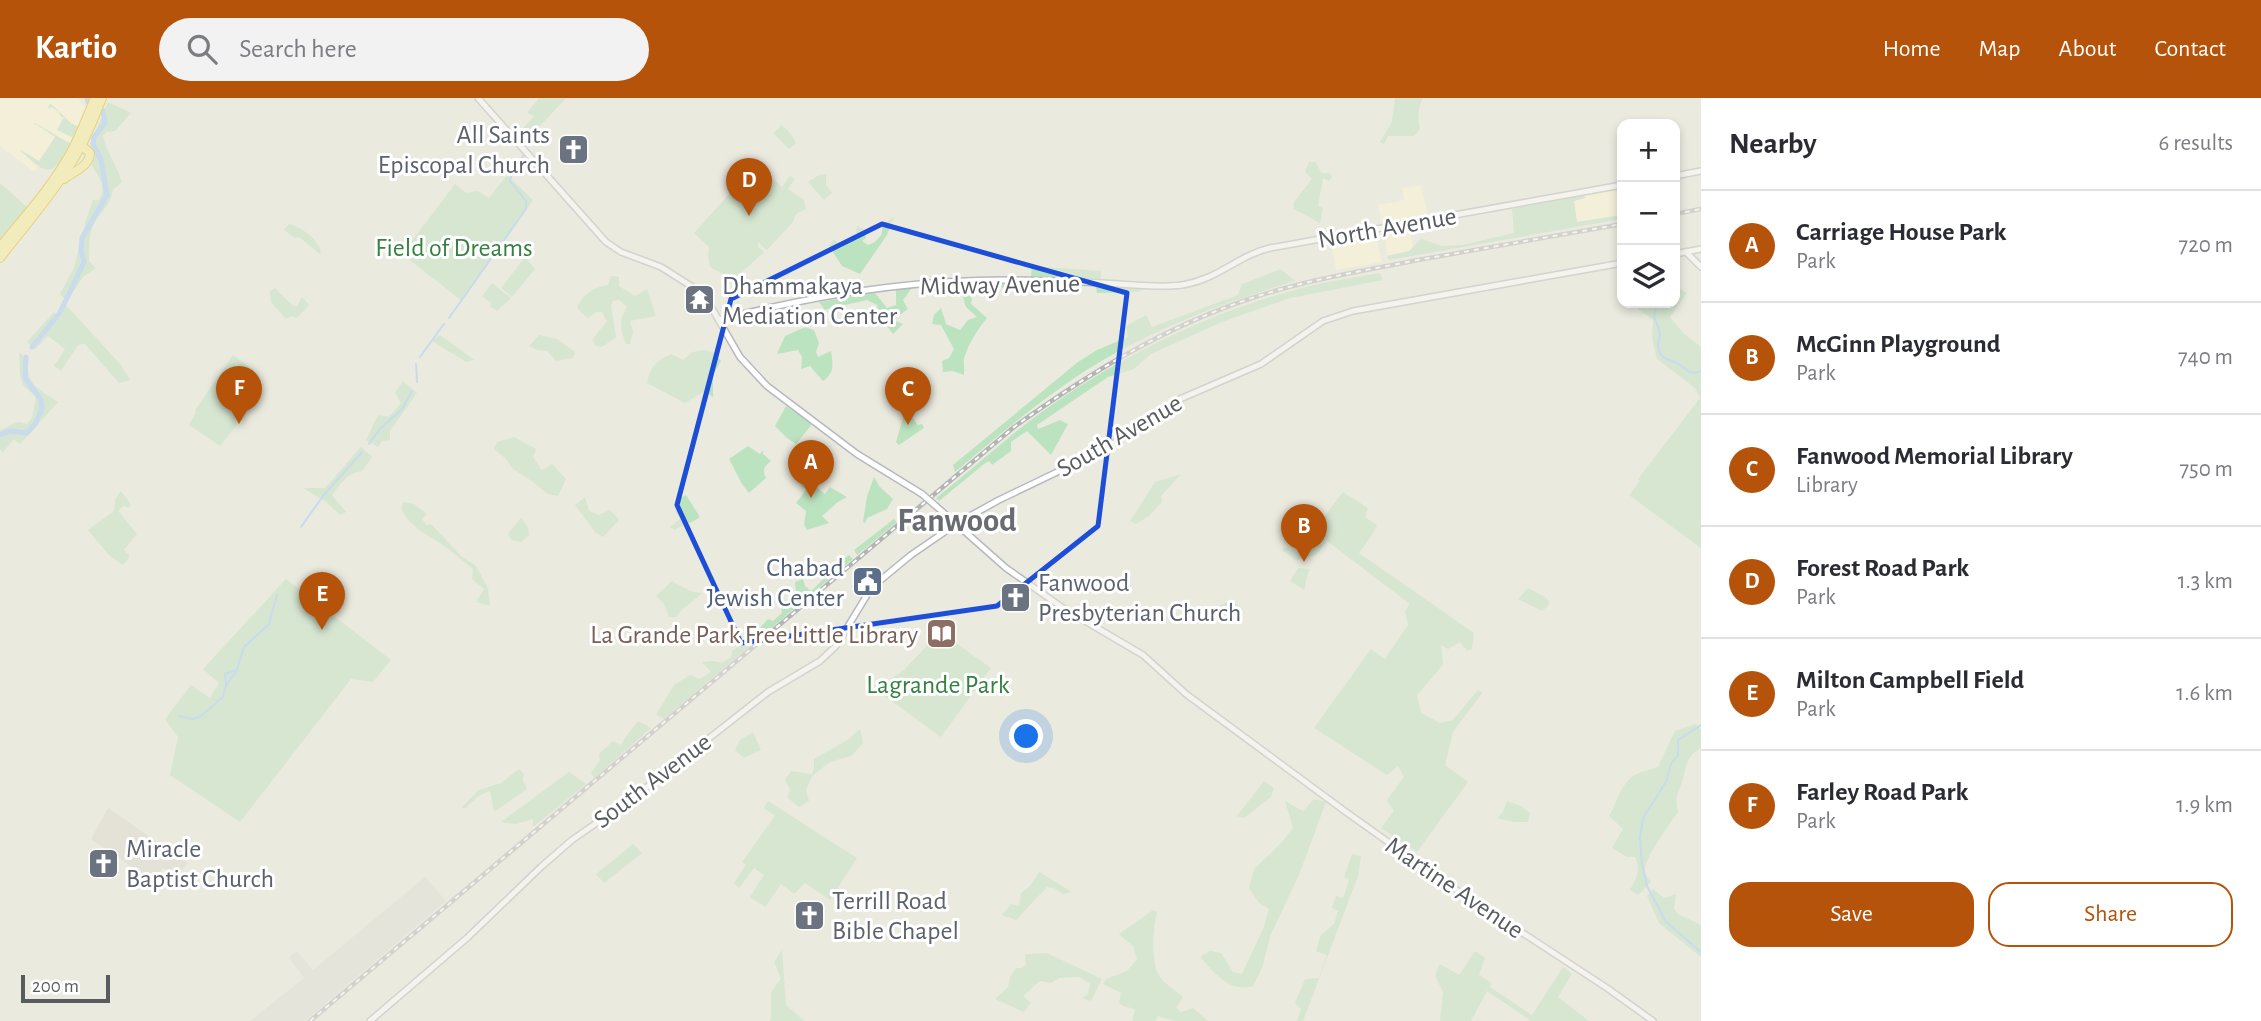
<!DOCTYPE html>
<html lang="en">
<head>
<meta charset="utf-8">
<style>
  :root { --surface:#fff; --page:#f2f2f3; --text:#2b2b33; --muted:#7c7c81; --line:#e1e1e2; --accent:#b45309 }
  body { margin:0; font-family:"Alegreya Sans",sans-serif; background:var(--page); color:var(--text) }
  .controls { position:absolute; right:21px; top:21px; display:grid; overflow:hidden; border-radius:14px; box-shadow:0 4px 10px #0003 }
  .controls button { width:63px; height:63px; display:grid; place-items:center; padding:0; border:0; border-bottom:2px solid var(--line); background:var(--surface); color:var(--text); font:35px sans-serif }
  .scale { position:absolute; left:21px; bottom:18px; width:89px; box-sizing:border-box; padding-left:7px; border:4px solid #585b60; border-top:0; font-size:19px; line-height:24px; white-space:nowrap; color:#585b60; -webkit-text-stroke:5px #fff; paint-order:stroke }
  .you { position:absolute; left:1027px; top:639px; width:24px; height:24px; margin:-18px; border:5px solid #fff; border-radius:50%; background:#1a73e8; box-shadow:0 0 0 10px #1a73e833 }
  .badge { display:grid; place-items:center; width:46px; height:46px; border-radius:50%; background:var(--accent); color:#fff; font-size:23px; font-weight:700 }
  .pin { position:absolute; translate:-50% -58px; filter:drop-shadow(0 2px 4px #0008) }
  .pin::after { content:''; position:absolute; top:37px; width:24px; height:21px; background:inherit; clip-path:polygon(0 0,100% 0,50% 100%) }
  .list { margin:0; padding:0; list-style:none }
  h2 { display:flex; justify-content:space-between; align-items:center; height:91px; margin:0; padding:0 28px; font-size:30px }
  h2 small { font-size:23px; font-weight:400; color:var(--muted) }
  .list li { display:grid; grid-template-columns:46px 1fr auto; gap:21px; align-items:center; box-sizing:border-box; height:112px; padding:0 28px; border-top:2px solid var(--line) }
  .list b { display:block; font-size:26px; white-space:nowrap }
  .list p { margin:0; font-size:23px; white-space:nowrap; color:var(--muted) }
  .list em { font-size:23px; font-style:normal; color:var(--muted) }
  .actions { display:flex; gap:14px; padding:21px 28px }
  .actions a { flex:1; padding:16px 0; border:2px solid var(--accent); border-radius:21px; text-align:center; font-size:24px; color:var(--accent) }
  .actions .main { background:var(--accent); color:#fff }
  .icon { flex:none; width:38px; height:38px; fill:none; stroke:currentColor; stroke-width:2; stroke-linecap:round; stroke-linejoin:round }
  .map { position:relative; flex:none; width:1701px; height:923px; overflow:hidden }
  header { display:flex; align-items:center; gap:42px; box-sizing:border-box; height:98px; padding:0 35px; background:var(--accent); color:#fff }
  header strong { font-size:33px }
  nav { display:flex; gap:38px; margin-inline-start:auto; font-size:24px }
  .search { width:490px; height:63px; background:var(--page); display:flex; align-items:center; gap:18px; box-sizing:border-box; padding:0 24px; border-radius:38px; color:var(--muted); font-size:26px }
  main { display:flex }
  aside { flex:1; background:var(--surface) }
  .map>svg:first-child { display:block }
  .commercial { fill:#fcf7d3 }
  .industrial { fill:#deddd7 }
  .education { fill:#dbd9ce }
  .green { fill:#bce3c0 }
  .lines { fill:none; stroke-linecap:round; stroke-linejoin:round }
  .stream { stroke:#9fcafc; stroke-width:2 }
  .river { stroke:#9fcafc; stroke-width:5 }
  .secondary-casing { stroke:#b5b8be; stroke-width:8 }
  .trunk-casing { stroke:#e3b507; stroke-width:10 }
  .secondary { stroke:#fff; stroke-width:5 }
  .trunk { stroke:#faf096; stroke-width:8 }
  .rail-casing { stroke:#b3b4b4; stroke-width:4.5 }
  .rail { stroke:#fff; stroke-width:2; stroke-dasharray:5; stroke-linecap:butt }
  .secondary-bridge-casing { stroke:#b5b8be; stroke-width:8; stroke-linecap:butt }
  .secondary-bridge { stroke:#fff; stroke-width:5 }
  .marked { fill:none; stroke:#1d4ed8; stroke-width:5; stroke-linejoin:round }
  .labels { text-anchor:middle; stroke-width:6; stroke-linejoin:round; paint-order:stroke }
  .worship-label { font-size:26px; fill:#5b616d; stroke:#fff; text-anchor:start }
  .street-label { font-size:26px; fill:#585b60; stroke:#fff }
  .park-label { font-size:26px; fill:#368141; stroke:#fff }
  .service-label { font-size:26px; fill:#4e5e75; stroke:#fff; text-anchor:end }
  .education-label { font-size:26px; fill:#785e54; stroke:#fff; text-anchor:end }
  .district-label { font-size:33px; font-weight:bold; fill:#696d72; stroke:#fff }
</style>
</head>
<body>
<header>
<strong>Kartio</strong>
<div class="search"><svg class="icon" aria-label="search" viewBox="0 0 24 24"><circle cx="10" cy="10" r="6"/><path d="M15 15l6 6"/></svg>Search here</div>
<nav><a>Home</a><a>Map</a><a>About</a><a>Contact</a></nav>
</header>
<main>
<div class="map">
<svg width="1701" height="923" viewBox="0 0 1701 923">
  <rect width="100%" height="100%" fill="#ebeadf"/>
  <g class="commercial">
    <polygon points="0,0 78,0 85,9 70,48 58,69 44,60 34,74 0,48"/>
    <polygon points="1421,87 1428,118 1384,126 1381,124 1378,107 1404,102 1402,90"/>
    <polygon points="1616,91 1621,119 1577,126 1572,99"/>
    <polygon points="1409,128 1414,153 1387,157 1384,133"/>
    <polygon points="1375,135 1382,164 1336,172 1331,143"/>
  </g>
  <polygon class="industrial" points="425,779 446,803 305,923 250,923 304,880 289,860 296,853 313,872"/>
  <polygon class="education" points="108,710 187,765 177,779 163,770 154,784 91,741"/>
  <g class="green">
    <polygon points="539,0 566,0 525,44 518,36 534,18 527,15"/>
    <path d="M1395 0H1431H1423C1418 9 1417 21 1420 31L1414 38H1388L1384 46 1380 44 1392 24Z"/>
    <path d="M108 4 131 15 115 33 106 34 103 38C107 55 117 68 122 84L113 92C111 107 99 115 93 128 88 140 90 151 89 163L96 170 83 179 67 203 60 196 74 170 86 122 93 102H99C107 87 99 80 91 66L94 58 90 47Z"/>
    <polygon points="50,6 52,7 71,25 79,29 74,40 57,32 64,19 61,19 59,14 51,9 49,11 48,9"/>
    <path d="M35 25 71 46C52 80 48 79 19 51L39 63 55 39 36 26 33 27Z"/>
    <polygon points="782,27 791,36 796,45 789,51 773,35"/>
    <polygon points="1309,64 1316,64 1321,75 1330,75 1332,79 1329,83 1323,80 1318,108 1323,110 1320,125 1294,111 1294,104 1312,81 1305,74"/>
    <polygon points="750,67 772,80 782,89 790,78 795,81 788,91 804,102 806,111 796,116 793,124 767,152 758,144 758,149 764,154 729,186 723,176 710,169 708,157 709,149 694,135 751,72"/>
    <polygon points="826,76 826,87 832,95 824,102 808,84 819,77"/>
    <polygon points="507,77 533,102 462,203 402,156 455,86 466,95 478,93 489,100"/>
    <polygon points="0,85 29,111 0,142"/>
    <polygon points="1622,91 1622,121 1389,162 1387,158 1409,153 1421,141 1442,148 1463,147 1514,135 1512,111 1584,97 1585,100 1574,103 1577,124 1621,117 1617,93"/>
    <polygon points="894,119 887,137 860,176 842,168 829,148 834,141 841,150 856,136 857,128 864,131 866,140 862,143 868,147 875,144 882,136 882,127"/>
    <path d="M289 126C302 129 320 142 321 157L299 139 295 140 284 132Z"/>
    <polygon points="525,159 535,171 512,199 501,190"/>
    <polygon points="1032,168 1101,173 1101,181 1031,179"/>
    <path d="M1281 171 1295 183C1223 204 1149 233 1085 273 1039 303 997 339 955 374L953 367 1078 264 1097 252 1128 239 1126 228 1146 217 1152 229 1238 197 1242 186Z"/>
    <path d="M1380 175 1383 182 1290 200 1222 224 1151 256 1134 271 1108 279 1037 327 1038 331 1060 322 1068 326 1051 357 1027 333 1011 344V353L992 367 989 363 984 366 939 403 936 400C971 373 1003 342 1039 316 1118 259 1207 215 1302 190 1327 183 1354 180 1380 175Z"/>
    <path d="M611 178 619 179V188L635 198 647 191 656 218 630 223 633 234 630 246H626C621 232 618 223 627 209L619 202 613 203 611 208 616 239 602 249 596 248 592 242 607 223 602 214H596L588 220 577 210C585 195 592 190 608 187Z"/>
    <polygon points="1675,178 1680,182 1676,188 1687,195 1670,219 1683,235 1701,249 1701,450 1629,397 1640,383 1638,381 1700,300 1695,290 1657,261 1652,240 1653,222 1638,211 1644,205 1675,205"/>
    <polygon points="492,185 511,200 497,213 490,208 491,205 482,198"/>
    <polygon points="999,185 1049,185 1049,191 1031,193 999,189"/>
    <path d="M965 189 972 201 971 206 987 220C977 232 969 245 964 260 963 265 965 271 964 277L953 273 943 274 942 263 949 260 954 251 941 227 932 226 934 217 941 210 946 226 960 232 968 222 977 219 966 209 960 190Z"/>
    <polygon points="1096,189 1142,191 1139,194 1097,195"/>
    <polygon points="275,190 293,208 297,208 302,199 309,207 297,220 291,218 286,221 271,204 270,193"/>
    <path d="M912 190 903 202 908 211 893 222 903 226 893 236 879 217 877 207 867 202C853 206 839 207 825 212L819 204 875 195 887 210 896 207V192Z"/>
    <polygon points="66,207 120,266 130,282 119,285 85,246 78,247 61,273 54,268 65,251 48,238 35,251 27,244 54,214 60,220"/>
    <path d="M805 229 814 232 819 245 816 254 818 259 831 253C833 266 835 275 823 283L810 268 801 271 802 259 798 252 777 256 785 238Z"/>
    <polygon points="440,237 474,262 466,264 432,243"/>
    <polygon points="539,237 557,241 575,254 573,260 556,263 547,253 537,252 529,248"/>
    <path d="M704 252 713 254 721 263 713 277V299L705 293 685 305 647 285C651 268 656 263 671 256L683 262 693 254Z"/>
    <path d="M19 254 28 262C25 286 40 292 58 304L20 346 14 341 3 354 0 351V332L18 324 27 326 32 320 36 299 23 287 20 278Z"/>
    <polygon points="233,257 254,272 246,283 262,296 220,348 189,327 196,314 195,312"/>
    <polygon points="403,283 417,295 390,333 390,342 382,343 378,349 366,342 378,317 389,319 401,305 395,295"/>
    <polygon points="907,306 910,310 907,313 918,327 922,326 924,330 899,347 896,344"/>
    <polygon points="786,308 812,326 796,346 787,340 775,328"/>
    <polygon points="514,339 536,351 533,359 542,372 552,366 566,381 558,398 548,396 533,384 513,371 506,361 494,351 497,344"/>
    <path d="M748 348 760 356 763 352V356L771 363C764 369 762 371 766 380L749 395 742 386 729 361Z"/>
    <path d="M361 349 372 359 362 373C347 375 341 386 332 397L346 414 340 417 326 404 303 390H325Z"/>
    <polygon points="1181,376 1161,398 1162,404 1149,418 1136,426 1130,423 1155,384"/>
    <polygon points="798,379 801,381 800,383 808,391 813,386 825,396 830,389 847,399 838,404 822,418 829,425 807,432 804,427 806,413 796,405 806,392 796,382"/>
    <polygon points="874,379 879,388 893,401 887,411 867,420 865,425 863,424 867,398"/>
    <polygon points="121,393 131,407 129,410 123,408 118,413 137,436 124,452 129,457 128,462 122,467 109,457 88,432 114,413 115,402"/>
    <polygon points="1343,394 1368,410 1365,419 1377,427 1374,434 1359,455 1474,535 1472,551 1467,553 1460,544 1448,551 1441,547 1443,567 1417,597 1421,615 1440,625 1453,622 1478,592 1482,595 1453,634 1445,667 1468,684 1417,754 1381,730 1394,713 1387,702 1404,679 1398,668 1387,677 1314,630 1371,551 1385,561 1408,527 1405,513 1410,506 1327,443 1316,457 1295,462 1282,452 1285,449 1298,455 1314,447 1321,437 1317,428"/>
    <path d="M686 397 700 419C691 426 683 426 675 432L670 429 680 421 675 413 680 400Z"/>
    <polygon points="585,399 589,413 599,417 610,412 619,422 603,439 595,434 575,407"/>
    <polygon points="403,404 414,406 427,416 422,421 426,427 431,426 461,458 476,468 488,490 490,508 476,504 484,491 472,481 473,471 446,449 419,432 409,423 401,411"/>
    <polygon points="521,420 528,429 529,437 521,444 511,442 508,436"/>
    <polygon points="894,421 897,424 857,457 854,452"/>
    <path d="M849 457 853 461 664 621 656 617 674 587 690 577 700 581 711 574 702 564 713 563 722 565 731 559 732 553 751 540 768 521 773 523 782 515 781 508 783 503H791L796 495 795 484 803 481 805 488 811 493C825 481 834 466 849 457Z"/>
    <polygon points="1298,470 1309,471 1304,492 1290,483"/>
    <polygon points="286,481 391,562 373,584 351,581 240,724 170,677 178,639 165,621 191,587 210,600 219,585 203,571"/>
    <path d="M672 483 690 493 702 495C693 504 683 509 676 519H669L664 506 656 498Z"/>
    <polygon points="1528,490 1547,500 1550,506 1542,513 1518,501"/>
    <polygon points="1231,502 1243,511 1234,524 1219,508"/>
    <polygon points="940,534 991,570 941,639 875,591 904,572"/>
    <polygon points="638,623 651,630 594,680 591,675 600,662 599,656 613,643 621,647 624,641"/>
    <path d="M1696 626 1701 632V650C1687 658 1687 665 1683 680 1679 696 1674 696 1678 714 1670 726 1643 761 1645 774 1646 777 1649 782 1651 784L1638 797 1630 792C1637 779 1641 773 1635 759H1627L1612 750 1623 731 1609 718C1617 706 1619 689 1632 679 1638 674 1650 672 1658 669L1675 633Z"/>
    <polygon points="860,631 863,645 851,658 830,664 812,678 806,692 809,703 799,709 787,699 790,692 785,682 791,673 812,676 814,670 814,661 849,641"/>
    <polygon points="753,634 761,652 744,660 735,652 740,642"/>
    <polygon points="519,671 524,676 523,682 527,691 494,714 490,693 480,697 464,711 462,709 479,692 501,685"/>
    <polygon points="569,674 586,686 533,729 533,721 516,726 501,724"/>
    <polygon points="1264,683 1274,690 1271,699 1244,720 1237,718"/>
    <path d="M1314 701 1326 704 1299 777 1271 836 1262 870 1253 888C1229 895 1215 875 1200 859L1210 853 1221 855 1233 874 1242 876 1263 831 1269 811 1259 805 1249 790 1254 771 1281 745 1293 730 1285 703 1303 713Z"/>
    <polygon points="768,703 857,760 830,802 805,785 794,796 781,786 765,809 750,799 764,777 754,770 739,790 734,785 746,767 742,764 775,718 764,710"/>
    <polygon points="1507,703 1521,708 1530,715 1528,724 1514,724 1497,720 1503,714"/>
    <polygon points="633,746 642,755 604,785 596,776"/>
    <polygon points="1352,756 1361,758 1358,778 1303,923 1297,923 1301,911 1295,905 1305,881 1319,880 1327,857 1316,853 1321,837 1334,826 1338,813 1332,810 1336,798 1343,800 1349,782 1344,779"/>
    <polygon points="1039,774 1072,794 1063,796 1054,790 1047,789 1016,822 1002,817 1011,806 1019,808 1021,795 1030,788"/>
    <polygon points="1653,791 1664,800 1676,796 1674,811 1678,816 1701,827 1701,859 1659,825 1647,798"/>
    <path d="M1153 812 1157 814C1153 829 1151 862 1158 876 1163 885 1175 892 1183 899L1176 909 1181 914 1193 910 1208 923H1175L1158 918 1155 923H1132L1135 911 1123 908 1119 905 1121 895 1103 886 1106 881 1127 873 1137 861 1133 848 1119 836Z"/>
    <polygon points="782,852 786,907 804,923 769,923 771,921 771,895 781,880 774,864"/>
    <polygon points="1475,853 1485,860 1479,877 1492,885 1490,889 1532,917 1563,869 1572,876 1558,899 1589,923 1531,923 1487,893 1471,923 1440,923 1443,894 1435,878 1440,866 1459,877"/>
    <polygon points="1047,855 1102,881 1091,903 1082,900 1088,896 1090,886 1080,879 1059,880 1051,885 1040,883 1023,898 1031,905 1024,914 995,901 1008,889 1010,879 1016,870 1022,870 1026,867 1025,856"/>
  </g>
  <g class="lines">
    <g class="stream">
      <polyline points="1657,205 1654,218 1660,235 1658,247 1660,255 1664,260 1677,265 1690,274 1695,275 1701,273"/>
      <polyline points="449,220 526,111 526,103 510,83 512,74 523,58"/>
      <polyline points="420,259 444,226"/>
      <polyline points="416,266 417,284"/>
      <polyline points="369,346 380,331 402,311 412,293"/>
      <polyline points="301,429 323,398 362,354"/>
      <polyline points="226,587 225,576 236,572"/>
      <polyline points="179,618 193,621 201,618 223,599 226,587 236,574 244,549 269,526 277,497"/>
      <polyline points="1701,627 1678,642 1678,657 1671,666 1666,684 1643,720 1640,740 1642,766 1647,788 1666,824 1701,854"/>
    </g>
    <g class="river">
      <polyline points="87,0 88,4"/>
      <polyline points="32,249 59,216 71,192 84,164 81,153 82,140 107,97 101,62 93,46 94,39 105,25 103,13"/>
      <polyline points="0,337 10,333 27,335 35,326 42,311 41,302 25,280 26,259"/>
    </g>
    <defs>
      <g id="secondary">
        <polyline points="478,0 606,144 621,154 661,169 691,188 710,207 740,259 767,288 857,356 922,396"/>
        <polyline points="1675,78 1701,73"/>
        <polyline points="1686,154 1701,169"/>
        <polyline points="1675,156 1701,151"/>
        <path d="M719 222C814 197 909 182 1007 182 1045 182 1082 184 1119 186 1140 187 1161 190 1182 187 1219 181 1237 158 1270 150L1622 87"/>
        <polyline points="937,409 1006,470 1063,510 1143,557 1186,596 1346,714 1443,783 1607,890 1653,923"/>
        <polyline points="370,923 467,840 542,768 572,742 638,696 768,594 820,563 836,548 867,497 877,485 911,457 959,424 999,402 1105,351 1180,301 1261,266 1323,223 1353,213 1622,165"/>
      </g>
      <g id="trunk">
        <path d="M64 81C74 73 89 69 90 55L82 48"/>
        <path d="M0 149C25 118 51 90 70 56 80 38 87 19 95 0"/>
        <path d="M0 160C28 124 58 90 80 50 89 34 95 17 102 0"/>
      </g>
    </defs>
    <use href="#secondary" class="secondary-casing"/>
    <use href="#trunk" class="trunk-casing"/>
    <use href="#secondary" class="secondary"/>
    <use href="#trunk" class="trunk"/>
    <defs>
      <g id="rail">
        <polyline points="1675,116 1701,111"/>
        <path d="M310 923 1014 329C1088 276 1164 229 1252 200 1306 182 1362 173 1418 162 1486 150 1554 138 1622 126"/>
      </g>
    </defs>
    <use href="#rail" class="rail-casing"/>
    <use href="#rail" class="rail"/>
    <defs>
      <polyline id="secondary-bridge" points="922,396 937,409"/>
    </defs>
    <use href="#secondary-bridge" class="secondary-bridge-casing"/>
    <use href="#secondary-bridge" class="secondary-bridge"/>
  </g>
  <path d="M0 0H1701V923H0ZM882 126 1127 195 1098 428 997 508 741 545 677 407 731 201Z" fill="#ebeadf" fill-opacity=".55" fill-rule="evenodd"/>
  <path class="marked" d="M882 126 1127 195 1098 428 997 508 741 545 677 407 731 201Z"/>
  <defs>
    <symbol id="church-square" viewBox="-11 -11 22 22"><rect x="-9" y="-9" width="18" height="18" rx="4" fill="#6b7280" stroke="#fff"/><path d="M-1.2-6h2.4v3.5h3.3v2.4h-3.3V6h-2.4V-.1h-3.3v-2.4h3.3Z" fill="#fff"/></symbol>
    <symbol id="temple-square" viewBox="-11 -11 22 22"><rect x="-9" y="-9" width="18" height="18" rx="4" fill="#6b7280" stroke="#fff"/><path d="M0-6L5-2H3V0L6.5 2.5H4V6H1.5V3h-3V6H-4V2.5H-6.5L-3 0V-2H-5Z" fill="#fff"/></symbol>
    <symbol id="civic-square" viewBox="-11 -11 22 22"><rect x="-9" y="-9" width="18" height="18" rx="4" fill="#5c6f8a" stroke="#fff"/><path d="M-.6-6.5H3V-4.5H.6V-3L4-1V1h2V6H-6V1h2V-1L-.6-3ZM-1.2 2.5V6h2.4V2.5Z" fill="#fff"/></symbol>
    <symbol id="library-square" viewBox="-11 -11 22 22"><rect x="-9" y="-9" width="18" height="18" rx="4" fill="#8d6e63" stroke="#fff"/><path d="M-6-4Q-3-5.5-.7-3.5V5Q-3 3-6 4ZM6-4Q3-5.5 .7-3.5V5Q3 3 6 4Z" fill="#fff"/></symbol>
  </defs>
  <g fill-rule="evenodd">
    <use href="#church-square" x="556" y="34" width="35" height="35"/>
    <use href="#temple-square" x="682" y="184" width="35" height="35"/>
    <use href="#civic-square" x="850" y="466" width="35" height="35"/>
    <use href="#church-square" x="998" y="482" width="35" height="35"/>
    <use href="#library-square" x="924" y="518" width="35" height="35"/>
    <use href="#church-square" x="86" y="748" width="35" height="35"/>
    <use href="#church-square" x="792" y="800" width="35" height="35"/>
  </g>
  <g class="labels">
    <g class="worship-label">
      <text x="550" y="45" text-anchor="end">All Saints<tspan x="550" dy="30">Episcopal Church</tspan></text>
      <text x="722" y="196">Dhammakaya<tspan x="722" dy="30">Mediation Center</tspan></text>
      <text x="1038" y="493">Fanwood<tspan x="1038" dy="30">Presbyterian Church</tspan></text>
      <text x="126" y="759">Miracle<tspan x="126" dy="30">Baptist Church</tspan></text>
      <text x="832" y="811">Terrill Road<tspan x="832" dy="30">Bible Chapel</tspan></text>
    </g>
    <g class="street-label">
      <text transform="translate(1387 129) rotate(-10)" y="9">North Avenue</text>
      <text transform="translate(1000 186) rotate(-1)" y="9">Midway Avenue</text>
      <text transform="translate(1119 337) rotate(-30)" y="9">South Avenue</text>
      <text transform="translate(652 682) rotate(-37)" y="9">South Avenue</text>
      <text transform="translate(1455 789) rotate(34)" y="9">Martine Avenue</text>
    </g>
    <g class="park-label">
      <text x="454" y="158">Field of Dreams</text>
      <text x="938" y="595">Lagrande Park</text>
    </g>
    <g class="service-label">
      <text x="844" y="478">Chabad<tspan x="844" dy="30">Jewish Center</tspan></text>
    </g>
    <g class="education-label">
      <text x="918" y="545">La Grande Park Free Little Library</text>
    </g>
    <g class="district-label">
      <text x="957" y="433">Fanwood</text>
    </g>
  </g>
</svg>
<div class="controls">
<button>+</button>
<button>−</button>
<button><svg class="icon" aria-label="layers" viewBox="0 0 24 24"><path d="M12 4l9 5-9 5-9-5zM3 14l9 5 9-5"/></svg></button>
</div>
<div class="scale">200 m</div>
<div class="you"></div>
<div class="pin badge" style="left:811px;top:400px">A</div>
<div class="pin badge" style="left:1304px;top:464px">B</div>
<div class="pin badge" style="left:908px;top:327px">C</div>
<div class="pin badge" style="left:749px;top:118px">D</div>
<div class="pin badge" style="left:322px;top:532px">E</div>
<div class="pin badge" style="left:239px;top:326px">F</div>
</div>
<aside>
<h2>Nearby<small>6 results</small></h2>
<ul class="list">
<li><span class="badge">A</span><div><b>Carriage House Park</b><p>Park</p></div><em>720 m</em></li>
<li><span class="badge">B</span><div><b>McGinn Playground</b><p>Park</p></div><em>740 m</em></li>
<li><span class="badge">C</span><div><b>Fanwood Memorial Library</b><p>Library</p></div><em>750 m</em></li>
<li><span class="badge">D</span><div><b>Forest Road Park</b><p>Park</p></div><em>1.3 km</em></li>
<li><span class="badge">E</span><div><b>Milton Campbell Field</b><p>Park</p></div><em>1.6 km</em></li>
<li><span class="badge">F</span><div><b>Farley Road Park</b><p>Park</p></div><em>1.9 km</em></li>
</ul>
<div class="actions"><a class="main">Save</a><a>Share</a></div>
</aside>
</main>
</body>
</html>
